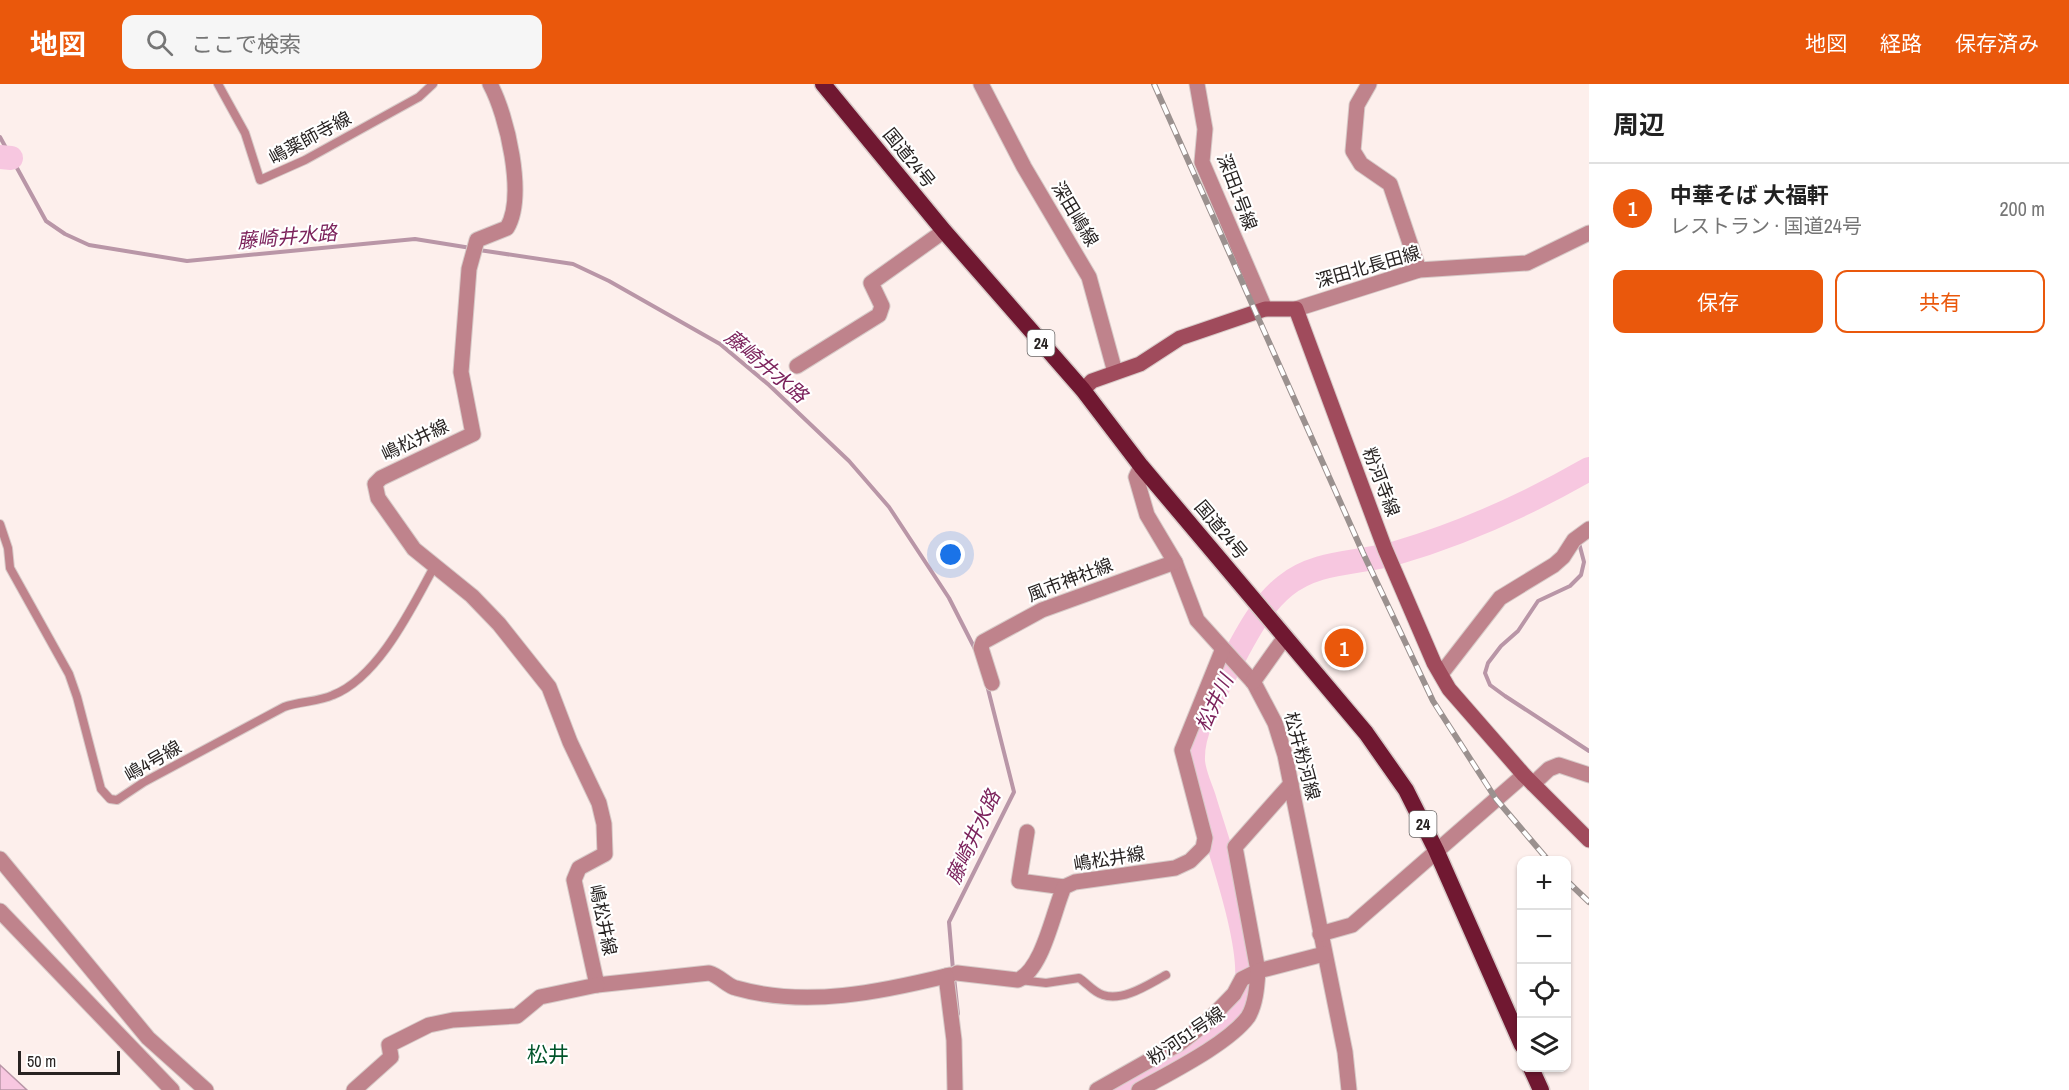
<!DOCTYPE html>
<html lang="ja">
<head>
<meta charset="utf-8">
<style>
  :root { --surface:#fff; --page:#f6f6f6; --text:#222; --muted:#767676; --line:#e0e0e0; --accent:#ea580c }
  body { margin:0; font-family:"Archivo Narrow","Noto Sans JP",sans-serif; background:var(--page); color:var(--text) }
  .controls { position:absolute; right:18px; bottom:18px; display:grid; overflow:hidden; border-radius:12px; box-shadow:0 2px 4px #0004 }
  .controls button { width:54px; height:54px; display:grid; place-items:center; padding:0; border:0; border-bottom:2px solid var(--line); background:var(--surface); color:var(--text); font:30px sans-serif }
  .scale { position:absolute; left:18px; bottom:15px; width:102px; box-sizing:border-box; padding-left:6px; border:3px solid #282322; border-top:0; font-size:16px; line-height:21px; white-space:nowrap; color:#282322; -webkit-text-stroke:4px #fff; paint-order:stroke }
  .you { position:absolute; left:951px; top:471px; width:21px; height:21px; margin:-15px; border:4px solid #fff; border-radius:50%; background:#1a73e8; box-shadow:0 0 0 9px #1a73e833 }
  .badge { display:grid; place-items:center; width:39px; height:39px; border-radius:50%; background:var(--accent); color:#fff; font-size:20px; font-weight:700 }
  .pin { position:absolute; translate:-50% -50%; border:3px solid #fff; box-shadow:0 2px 6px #0006 }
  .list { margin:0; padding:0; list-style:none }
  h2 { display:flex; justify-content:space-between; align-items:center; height:78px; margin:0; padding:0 24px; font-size:26px }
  h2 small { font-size:20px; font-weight:400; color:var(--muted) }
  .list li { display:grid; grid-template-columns:39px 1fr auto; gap:18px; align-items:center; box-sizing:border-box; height:90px; padding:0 24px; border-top:2px solid var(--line) }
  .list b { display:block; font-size:22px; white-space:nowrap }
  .list p { margin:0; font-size:20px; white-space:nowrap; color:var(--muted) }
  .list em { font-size:20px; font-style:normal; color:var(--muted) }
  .actions { display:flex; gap:12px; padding:18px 24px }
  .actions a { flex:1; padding:14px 0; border:2px solid var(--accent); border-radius:12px; text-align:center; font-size:21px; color:var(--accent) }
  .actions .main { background:var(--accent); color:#fff }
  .icon { flex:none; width:33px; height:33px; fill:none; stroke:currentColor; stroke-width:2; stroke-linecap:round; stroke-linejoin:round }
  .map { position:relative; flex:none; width:1589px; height:1006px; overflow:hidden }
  header { display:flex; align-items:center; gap:36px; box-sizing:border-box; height:84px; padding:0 30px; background:var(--accent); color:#fff }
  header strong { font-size:28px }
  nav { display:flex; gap:33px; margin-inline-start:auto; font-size:21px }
  .search { width:420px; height:54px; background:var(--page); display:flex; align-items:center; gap:15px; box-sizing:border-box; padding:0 21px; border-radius:12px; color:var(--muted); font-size:22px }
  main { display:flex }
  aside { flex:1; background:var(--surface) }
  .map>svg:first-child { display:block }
  .water { fill:#f7c7e0; stroke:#b996a7; stroke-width:1.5 }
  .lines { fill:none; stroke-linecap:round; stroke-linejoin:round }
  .stream { stroke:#b996a7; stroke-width:4 }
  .river { stroke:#f7c7e0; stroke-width:24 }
  .building { fill:#f6cbac; stroke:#bbb1a9; stroke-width:1.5 }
  .service-casing { stroke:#d7cac8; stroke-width:10 }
  .minor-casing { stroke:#d7cac8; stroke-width:17 }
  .tertiary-casing { stroke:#d7cac8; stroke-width:17 }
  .secondary-casing { stroke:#d7cac8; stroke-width:17 }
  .trunk-casing { stroke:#d7cac8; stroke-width:19 }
  .service { stroke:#bf838c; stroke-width:8 }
  .minor { stroke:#bf838c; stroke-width:15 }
  .tertiary { stroke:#bf838c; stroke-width:15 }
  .secondary { stroke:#a04b5c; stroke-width:15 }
  .trunk { stroke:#701831; stroke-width:16 }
  .rail-casing { stroke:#9b918f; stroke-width:6 }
  .rail { stroke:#fff; stroke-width:4; stroke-dasharray:11; stroke-linecap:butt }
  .labels { text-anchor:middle; stroke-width:4.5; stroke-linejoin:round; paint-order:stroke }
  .shield { fill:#fff; stroke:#686564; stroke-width:1.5 }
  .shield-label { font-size:16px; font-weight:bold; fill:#282322 }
  .street-label { font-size:18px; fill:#282322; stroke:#fff }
  .water-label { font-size:20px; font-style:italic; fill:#7c235c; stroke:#fff }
  .quarter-label { font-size:21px; fill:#00542a; stroke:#fff }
</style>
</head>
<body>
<header>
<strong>地図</strong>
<div class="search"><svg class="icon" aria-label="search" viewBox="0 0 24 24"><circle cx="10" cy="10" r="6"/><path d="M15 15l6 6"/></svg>ここで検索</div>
<nav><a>地図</a><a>経路</a><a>保存済み</a></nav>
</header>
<main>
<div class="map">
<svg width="1589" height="1006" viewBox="0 0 1589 1006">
  <rect width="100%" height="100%" fill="#fdefec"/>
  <polygon class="water" points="0,981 27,1006 0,1006"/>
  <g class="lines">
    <g class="stream">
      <polyline points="0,53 46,137 65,150 89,161 187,177 415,155 471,164"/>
      <polyline points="479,166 573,180 609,197 720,260 769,301 849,377 889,423 949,514 975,565"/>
      <polyline points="1579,459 1584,478 1581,491 1570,502 1538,517 1518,547 1501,562 1488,579 1485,589 1490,601 1505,612 1589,667"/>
      <polyline points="953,886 949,838 1014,708 987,601"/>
      <polyline points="954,893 958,930"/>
    </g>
    <g class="river">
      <polyline points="0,73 11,74"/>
      <path d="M1114 1006C1148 985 1230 945 1244 909 1259 872 1216 755 1204 714 1200 702 1192 686 1193 673 1193 642 1215 610 1229 583 1244 555 1260 522 1285 502 1317 476 1358 480 1396 469 1464 449 1528 420 1589 385"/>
    </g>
  </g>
  <polygon class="building" points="1349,549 1361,563 1339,581 1328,566"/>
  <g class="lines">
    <defs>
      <g id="service">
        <polyline points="218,0 245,49 260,96 305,76 419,13 433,0"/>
        <path d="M0 440 8 464 10 484 69 590 77 613 101 705 110 715 117 716 144 698 284 623C300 617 318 618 333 611 379 593 412 523 434 483"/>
        <path d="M1020 896 1046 899 1079 894C1087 899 1093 908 1103 911 1123 918 1149 900 1166 891"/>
      </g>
      <g id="minor">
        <path d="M490 0C507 31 526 112 507 144L477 156 469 185 461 288 473 350 381 394 375 400 378 414 414 465 472 512 499 540 549 603 570 658 599 719 604 740 605 770 579 784 574 796 597 901 709 889C720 892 727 902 736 904 806 924 881 908 950 891"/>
        <polyline points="981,0 1024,83 1089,193 1115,288"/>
        <polyline points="1197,0 1205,45 1202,78 1265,225"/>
        <polyline points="1369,0 1357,21 1353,67 1361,80 1390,100 1419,186"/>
        <polyline points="797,282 879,231 882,222 871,199 944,147"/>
        <polyline points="1141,382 1136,393 1147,431 1175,478 1197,536 1254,599 1275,639 1285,671 1345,968 1349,1006"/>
        <polyline points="1441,590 1500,514 1554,481 1563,473 1574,456 1589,445"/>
        <polyline points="1253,598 1285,553"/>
        <polyline points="992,599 981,564 983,558 1042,526 1175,478"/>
        <polyline points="1533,700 1549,685 1559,681 1589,691"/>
        <polyline points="1027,748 1019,797 1064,803"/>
        <polyline points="0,775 148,954 206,1006"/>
        <polyline points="0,827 172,1006"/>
        <polyline points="1320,850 1352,841 1524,691"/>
        <path d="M957 889 1018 896C1043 885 1053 828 1064 803L1075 798 1175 784 1190 777 1203 764 1205 754 1182 666 1222 567"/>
        <polyline points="946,892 954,956 955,1006"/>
        <polyline points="354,1006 391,973 389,961 429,941 453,936 517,932 540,913 597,901"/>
        <polyline points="1097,1006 1180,959 1206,939 1234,910 1242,895 1258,887 1235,763 1291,700"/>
        <path d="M1139 1006C1169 989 1228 960 1248 933 1256 920 1257 901 1258 887L1324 870"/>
      </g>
      <polyline id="tertiary" points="1296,225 1419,186 1527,179 1589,149"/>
      <polyline id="secondary" points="1083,306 1092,297 1140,280 1180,254 1265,225 1296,225 1385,465 1434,579 1449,605 1524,691 1589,756"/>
      <g id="trunk">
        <polyline points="823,0 944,147 1083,306 1141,382 1366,649 1406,706 1436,766 1522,961"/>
        <polyline points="1531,984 1541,1006"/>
      </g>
    </defs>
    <use href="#service" class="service-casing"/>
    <use href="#minor" class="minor-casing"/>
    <use href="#tertiary" class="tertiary-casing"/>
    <use href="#secondary" class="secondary-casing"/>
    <use href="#trunk" class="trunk-casing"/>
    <use href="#service" class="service"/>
    <use href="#minor" class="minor"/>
    <use href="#tertiary" class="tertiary"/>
    <use href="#secondary" class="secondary"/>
    <use href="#trunk" class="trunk"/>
    <defs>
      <g id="rail">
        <polyline points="1154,0 1363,469 1433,617 1496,715 1548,776"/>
        <polyline points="1566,796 1589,818"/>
      </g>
    </defs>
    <use href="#rail" class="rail-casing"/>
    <use href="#rail" class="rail"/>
  </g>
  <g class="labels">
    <g class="shield">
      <rect x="1027.5" y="246" width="27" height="26" rx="4.5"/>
      <rect x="1409.5" y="727" width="27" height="26" rx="4.5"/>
    </g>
    <g class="shield-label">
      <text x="1041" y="265">24</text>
      <text x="1423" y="746">24</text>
    </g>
    <g class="street-label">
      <text transform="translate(310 54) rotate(-28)" y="6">嶋薬師寺線</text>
      <text transform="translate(909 74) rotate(51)" y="6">国道24号</text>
      <text transform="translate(1237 108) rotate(69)" y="6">深田1号線</text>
      <text transform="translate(1075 130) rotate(59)" y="6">深田嶋線</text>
      <text transform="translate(1368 183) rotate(-16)" y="6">深田北長田線</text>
      <text transform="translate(415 356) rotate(-25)" y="6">嶋松井線</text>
      <text transform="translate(1381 398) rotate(69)" y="6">粉河寺線</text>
      <text transform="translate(1221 446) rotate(50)" y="6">国道24号</text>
      <text transform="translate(1070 496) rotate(-21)" y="6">風市神社線</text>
      <text transform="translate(1302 672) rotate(75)" y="6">松井粉河線</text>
      <text transform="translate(153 677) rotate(-30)" y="6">嶋4号線</text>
      <text transform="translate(1109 775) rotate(-9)" y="6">嶋松井線</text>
      <text transform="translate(603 836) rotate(78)" y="6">嶋松井線</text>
      <text transform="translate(1186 952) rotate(-34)" y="6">粉河51号線</text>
    </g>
    <g class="water-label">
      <text transform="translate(287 153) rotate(-5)" y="7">藤崎井水路</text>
      <text transform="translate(766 282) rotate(40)" y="7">藤崎井水路</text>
      <text transform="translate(1214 619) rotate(-64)" y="7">松井川</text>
      <text transform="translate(973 753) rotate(-65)" y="7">藤崎井水路</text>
    </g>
    <g class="quarter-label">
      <text x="548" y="978">松井</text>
    </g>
  </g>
</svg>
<div class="controls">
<button>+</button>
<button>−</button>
<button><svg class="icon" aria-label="locate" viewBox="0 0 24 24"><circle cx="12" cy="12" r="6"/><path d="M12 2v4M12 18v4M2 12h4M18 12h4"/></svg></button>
<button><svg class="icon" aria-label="layers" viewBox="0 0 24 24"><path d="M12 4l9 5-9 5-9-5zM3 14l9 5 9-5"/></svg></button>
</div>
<div class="scale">50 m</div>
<div class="you"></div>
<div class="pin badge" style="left:1344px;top:564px">1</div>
</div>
<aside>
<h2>周辺<small></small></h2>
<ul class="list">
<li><span class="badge">1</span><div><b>中華そば 大福軒</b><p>レストラン · 国道24号</p></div><em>200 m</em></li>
</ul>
<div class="actions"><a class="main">保存</a><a>共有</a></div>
</aside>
</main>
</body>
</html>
